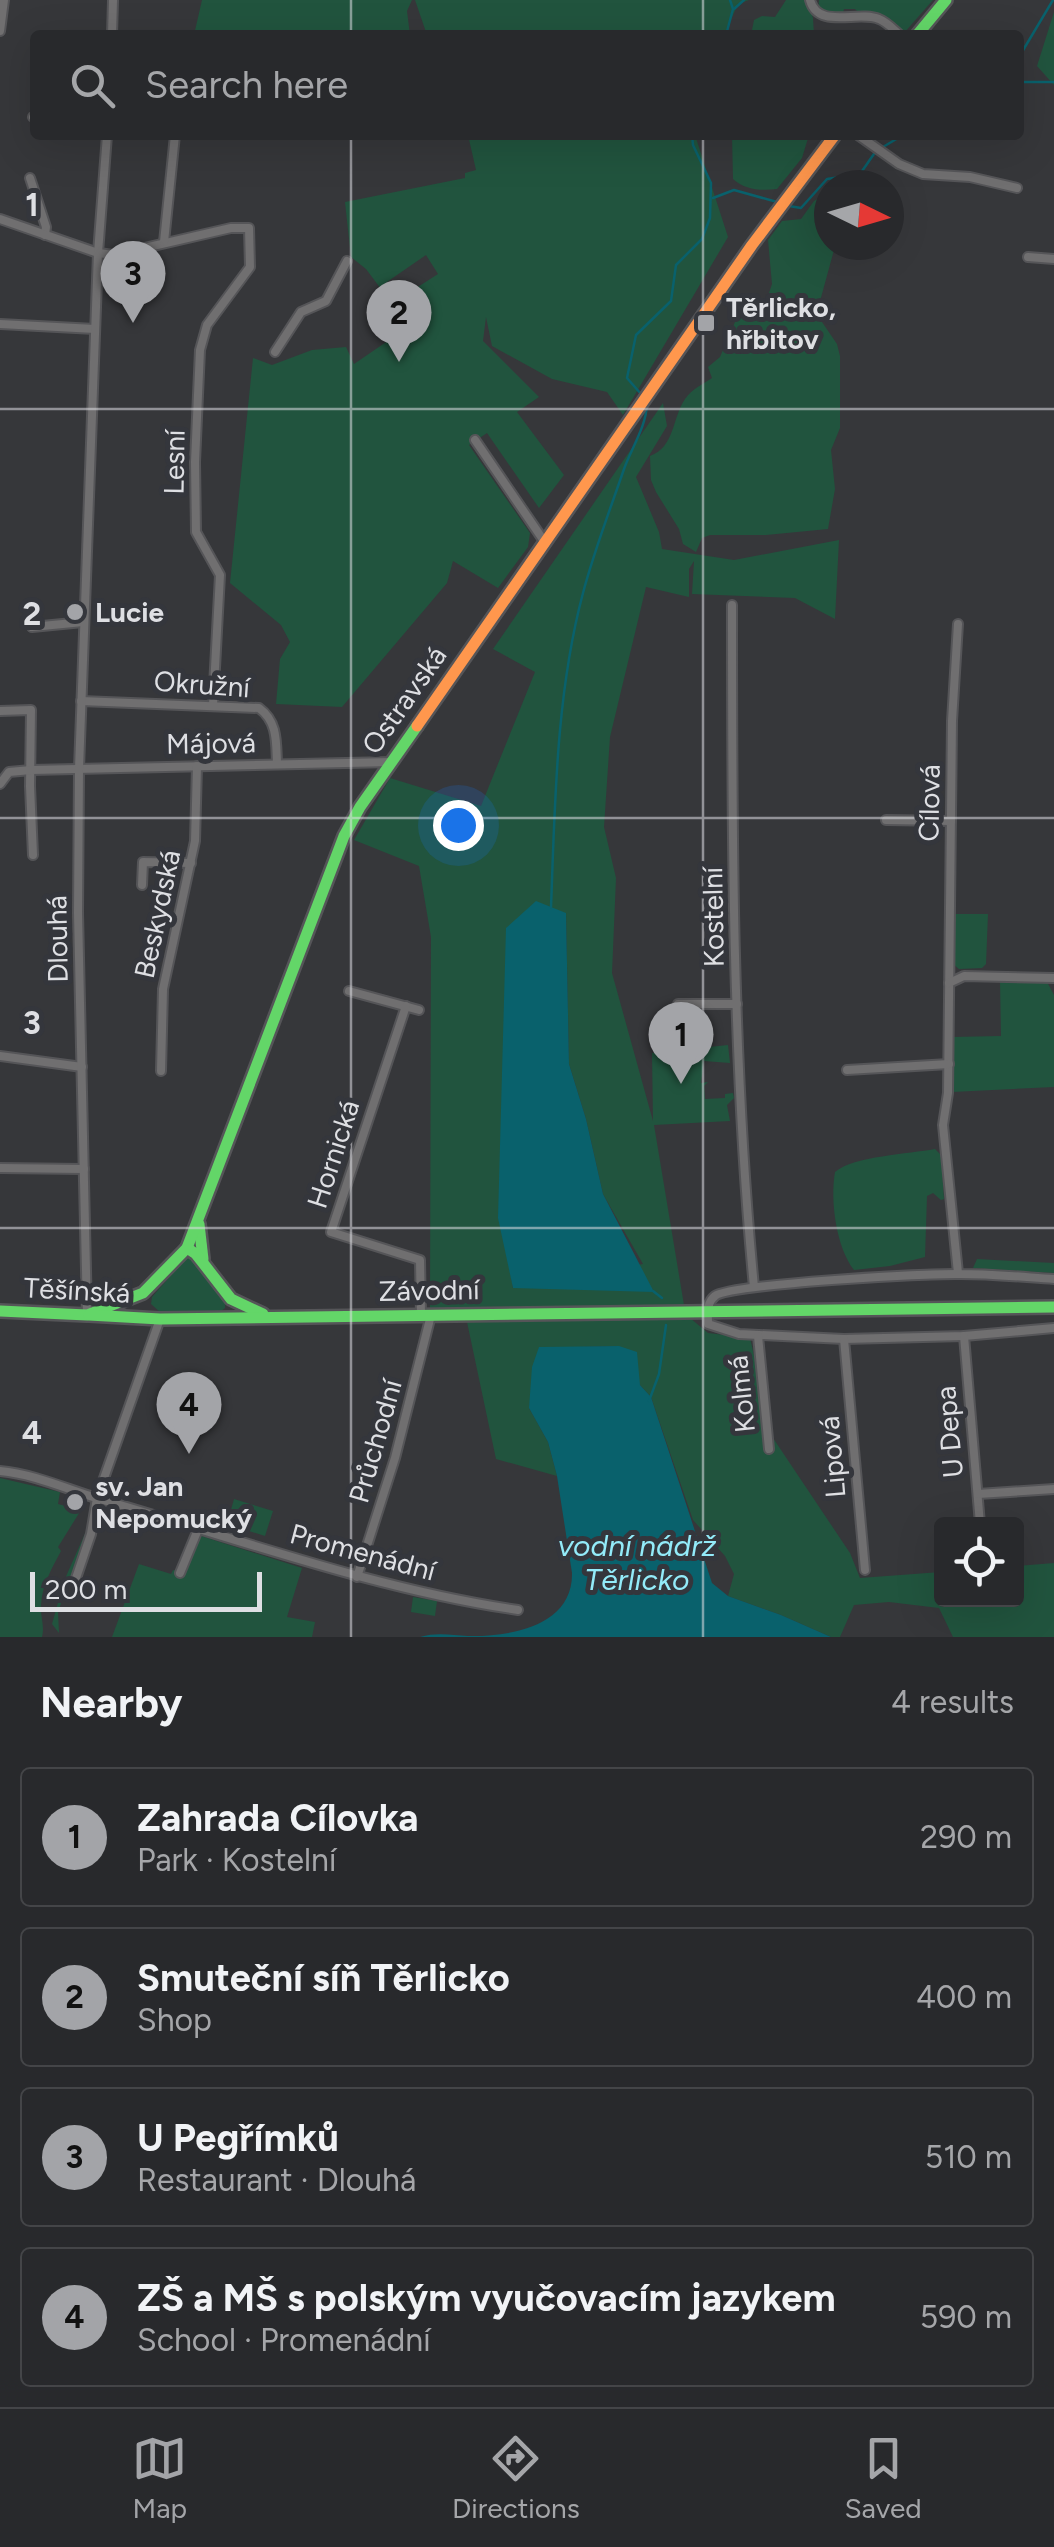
<!DOCTYPE html>
<html lang="en">
<head>
<meta charset="utf-8">
<style>
  :root { --surface:#28292c; --page:#303134; --text:#f1f3f6; --muted:#a5a6a9; --line:#444548; --accent:#a3a4a8 }
  body { margin:0; font-family:Figtree,sans-serif; background:var(--page); color:var(--text) }
  .controls { position:absolute; right:30px; bottom:30px; display:grid; overflow:hidden; border-radius:10px; box-shadow:0 10px 40px #0002 }
  .controls button { width:90px; height:90px; display:grid; place-items:center; padding:0; border:0; border-bottom:2px solid var(--line); background:var(--surface); color:var(--text); font:50px sans-serif }
  .compass { position:absolute; left:814px; top:170px; width:90px; height:90px; border-radius:50%; background:var(--surface); box-shadow:0 10px 40px #0002; rotate:95deg }
  .scale { position:absolute; left:30px; bottom:25px; width:232px; box-sizing:border-box; padding-left:10px; border:5px solid #dedfe3; border-top:0; font-size:28px; line-height:35px; white-space:nowrap; color:#dedfe3; -webkit-text-stroke:8px #34363c; paint-order:stroke }
  .you { position:absolute; left:458px; top:825px; width:35px; height:35px; margin:-25px; border:8px solid #fff; border-radius:50%; background:#1a73e8; box-shadow:0 0 0 15px #1a73e833 }
  .badge { display:grid; place-items:center; width:65px; height:65px; border-radius:50%; background:var(--accent); color:#111; font-size:32px; font-weight:700 }
  .pin { position:absolute; translate:-50% -82px; filter:drop-shadow(0 2px 5px #0008) }
  .pin::after { content:''; position:absolute; top:52px; width:35px; height:30px; background:inherit; clip-path:polygon(0 0,100% 0,50% 100%) }
  .list { margin:0; padding:0; list-style:none }
  h2 { display:flex; justify-content:space-between; align-items:center; height:130px; margin:0; padding:0 40px; font-size:42px }
  h2 small { font-size:32px; font-weight:400; color:var(--muted) }
  .list li { display:grid; grid-template-columns:65px 1fr auto; gap:30px; align-items:center; box-sizing:border-box; height:140px; margin:0 20px 20px; padding:0 20px; border:2px solid var(--line); border-radius:10px }
  .list b { display:block; font-size:38px; white-space:nowrap }
  .list p { margin:0; font-size:32px; white-space:nowrap; color:var(--muted) }
  .list em { font-size:32px; font-style:normal; color:var(--muted) }
  .icon { flex:none; width:55px; height:55px; fill:none; stroke:currentColor; stroke-width:2; stroke-linecap:round; stroke-linejoin:round }
  .map { position:relative; flex:none; width:1054px; height:1637px; overflow:hidden }
  .search { position:absolute; background:var(--surface); box-shadow:0 10px 40px #0002; left:30px; right:30px; top:30px; height:110px; display:flex; align-items:center; gap:25px; box-sizing:border-box; padding:0 35px; border-radius:10px; color:var(--muted); font-size:38px }
  .sheet { height:770px; background:var(--surface) }
  nav { display:flex; justify-content:space-around; align-items:center; box-sizing:border-box; height:140px; border-top:2px solid var(--line); background:var(--surface); font-size:28px; color:var(--muted) }
  nav a { display:grid; justify-items:center; gap:5px }
  nav .on { color:var(--accent) }
  .map>svg:first-child { display:block }
  .green { fill:#21543e; fill-rule:evenodd }
  .water { fill:#09616c }
  .lines { fill:none; stroke-linecap:round; stroke-linejoin:round }
  .stream { stroke:#09616c; stroke-width:2.5 }
  .street-casing { stroke:#555558; stroke-width:12 }
  .fast-casing { stroke:#555558; stroke-width:16 }
  .slow-casing { stroke:#555558; stroke-width:16 }
  .street { stroke:#706f70; stroke-width:8 }
  .fast { stroke:#63d668; stroke-width:11 }
  .slow { stroke:#ff974d; stroke-width:11 }
  .grid { fill:none; stroke:#dedfe3; stroke-width:2.5; stroke-opacity:0.55 }
  .poi-dot { fill:#a3a4a8; stroke:#34363c; stroke-width:4 }
  .labels { text-anchor:middle; stroke-width:10; stroke-linejoin:round; paint-order:stroke }
  .poi-label { font-size:28px; font-weight:bold; fill:#dedfe3; stroke:#34363c; text-anchor:start }
  .street-label { font-size:28px; fill:#dedfe3; stroke:#34363c }
  .water-label { font-size:30px; font-style:italic; fill:#93ebf9; stroke:#34363c }
  .grid-label { font-size:32px; text-anchor:middle; font-weight:bold; fill:#dedfe3; stroke:#34363c; stroke-width:10; stroke-linejoin:round; paint-order:stroke }
</style>
</head>
<body>
<div class="map">
<svg width="1054" height="1637" viewBox="0 0 1054 1637">
  <rect width="100%" height="100%" fill="#36373a"/>
  <g class="green">
    <polygon points="202,0 412,0 407,11 410,35 194,35"/>
    <polygon points="415,0 749,0 738,4 724,35 427,35"/>
    <polygon points="786,0 807,0 813,18 814,35 751,35 754,20 762,16 775,17"/>
    <polygon points="819,0 933,0 904,33 880,16 859,13 855,9 844,9 843,13 818,10"/>
    <polygon points="1054,12 1054,85 1037,66"/>
    <path d="M468 135H695L728 237 623 415 607 392 552 379 492 346 486 317 483 341 539 397 517 412 564 475 539 508 487 433 469 445 530 533 528 547 498 588 453 561 447 583 342 707 276 704 280 659 290 642 281 625 230 583 253 358 272 365 312 350 346 347 354 364 414 323 408 325 366 269 351 257 345 202 465 178V173L476 170ZM426 255 438 274 396 301 384 284Z"/>
    <path d="M732 135H809L802 158 777 189C761 191 745 190 733 179Z"/>
    <path d="M829 192V245H833L834 250 819 305 822 322 837 344 840 356V428L831 450 835 489 828 529 766 535H710L702 538 696 552 683 544 679 529 656 492 651 480 650 456C675 447 672 418 685 399 692 389 703 384 712 378L708 367 720 357 735 322 768 296 772 284 768 240 782 221 801 219 814 201Z"/>
    <path d="M663 403 667 426 636 477 659 532 662 549 734 560 839 540 835 619 795 598 692 594 694 561 689 569V597L646 587 610 737 604 827 616 878 612 973 653 1121 652 1053 728 1045 730 1063 704 1061 701 1083 708 1082 704 1086 705 1099 725 1098V1094L733 1093 734 1098 727 1105 730 1121 654 1125 684 1305 430 1309 431 937 419 866 354 840 390 778 481 806 535 672 493 649ZM566 913 569 1064 586 1119 603 1194 643 1264 513 1288 509 1265Z"/>
    <polygon points="953,914 988,914 986,964 982,968 959,969 952,963"/>
    <polygon points="1000,980 1046,980 1054,995 1054,1087 952,1092 952,1037 1001,1036"/>
    <path d="M935 1149 941 1155 944 1199 941 1200 933 1193 927 1196 925 1257 890 1266 854 1270C836 1247 830 1200 835 1172 854 1156 909 1154 935 1149Z"/>
    <polygon points="188,1256 193,1257 225,1302 225,1308 220,1312 160,1312 151,1304 152,1297"/>
    <polygon points="977,1259 1054,1263 1054,1273 973,1268"/>
    <polygon points="690,1318 708,1333 750,1338 773,1438 850,1553 860,1578 941,1572 942,1600 1016,1600 1017,1566 1054,1563 1054,1637 953,1637 939,1608 889,1602 854,1605 840,1637 831,1637 781,1615 728,1596 734,1574 725,1556 693,1520 651,1397 640,1385 619,1346 539,1348 529,1408 548,1442 557,1476 496,1459 467,1322"/>
    <path d="M0 1478 60 1492 58 1504 81 1510 58 1547 61 1551C52 1568 42 1585 41 1605 40 1616 45 1626 42 1637H0Z"/>
    <polygon points="234,1499 273,1511 265,1536 227,1524"/>
    <polygon points="87,1529 58,1612 59,1633 52,1624 64,1581"/>
    <polygon points="198,1535 302,1568 287,1617 315,1622 312,1637 112,1637 139,1564 171,1574 173,1570 183,1572"/>
    <polygon points="413,1597 437,1601 435,1616 411,1612"/>
  </g>
  <g class="water">
    <polygon points="536,901 566,913 569,1064 586,1119 603,1194 654,1292 513,1288 498,1218 506,928"/>
    <path d="M619 1346 637 1352 640 1385 651 1397 712 1583 728 1596 781 1615 831 1637H420C436 1632 452 1635 468 1636 510 1637 573 1626 572 1573L557 1476 548 1442 529 1408 532 1367 539 1347Z"/>
  </g>
  <g class="lines">
    <g class="stream">
      <polyline points="734,9 744,0"/>
      <polyline points="726,35 733,9 730,0"/>
      <polyline points="1019,57 1053,0"/>
      <polyline points="1019,82 1054,82"/>
      <polyline points="883,147 903,135"/>
      <polyline points="713,198 734,190 777,202"/>
      <polyline points="789,206 801,208 827,179 860,174 876,151"/>
      <polyline points="641,394 627,378 636,335 671,301 676,265 702,239 710,218 711,183 693,145 692,135"/>
      <path d="M551 907C555 804 556 694 583 593 594 551 610 510 624 469 632 447 646 427 647 404"/>
      <polyline points="653,1291 662,1298"/>
      <polyline points="649,1401 659,1374 666,1325"/>
    </g>
    <defs>
      <g id="street">
        <path d="M810 0C818 30 858 10 879 19 887 22 894 30 900 35"/>
        <polyline points="0,31 4,0"/>
        <polyline points="112,35 113,0"/>
        <polyline points="33,117 35,118"/>
        <polyline points="858,135 899,164 923,174 970,177 1017,188"/>
        <polyline points="30,178 46,227 45,235"/>
        <polyline points="0,219 98,253 114,255 231,228 249,228 250,267 207,325 200,350 195,462 196,532 220,575 213,705"/>
        <polyline points="164,242 175,135"/>
        <polyline points="1028,257 1054,259"/>
        <polyline points="0,324 95,329"/>
        <polyline points="275,352 301,312 326,301 347,261"/>
        <polyline points="475,440 544,541"/>
        <path d="M732 605C732 832 732 1060 754 1287"/>
        <polyline points="958,624 952,721 948,1093 943,1125 958,1273"/>
        <polyline points="32,627 83,622"/>
        <path d="M81 701 259 708C278 722 276 742 277 764"/>
        <polyline points="0,711 31,710 30,786 33,855"/>
        <polyline points="0,784 9,772 31,770 392,762"/>
        <polyline points="886,820 951,821"/>
        <polyline points="142,885 143,862 191,863"/>
        <polyline points="949,983 964,976 1054,978"/>
        <polyline points="349,991 419,1010"/>
        <polyline points="678,1004 737,1004"/>
        <polyline points="406,1006 331,1232 420,1260 421,1315"/>
        <polyline points="0,1056 82,1067"/>
        <polyline points="847,1070 949,1064"/>
        <polyline points="161,1071 163,989 195,841 197,766"/>
        <polyline points="0,1168 84,1169"/>
        <path d="M1054 1279C1023 1277 992 1274 961 1274 930 1273 729 1284 715 1296 706 1303 708 1314 708 1324L739 1334 844 1339 964 1336 1054 1328"/>
        <polyline points="87,1315 78,913 79,769 98,253 107,135"/>
        <polyline points="758,1336 769,1449"/>
        <polyline points="964,1336 980,1524"/>
        <polyline points="844,1339 865,1570"/>
        <path d="M0 1471C33 1474 64 1488 96 1498 236 1538 374 1589 518 1610"/>
        <polyline points="978,1494 1054,1489"/>
        <polyline points="180,1573 199,1527"/>
        <polyline points="357,1577 395,1458 431,1315"/>
        <polyline points="75,1581 91,1534 97,1498 160,1319"/>
      </g>
      <g id="fast">
        <polyline points="917,35 946,0"/>
        <polyline points="199,1224 203,1259"/>
        <polyline points="187,1248 196,1254 231,1299 263,1314"/>
        <polyline points="0,1311 87,1315 143,1293 187,1248 344,836 360,807 417,726"/>
        <polyline points="89,1315 160,1319 1054,1307"/>
      </g>
      <polyline id="slow" points="417,726 752,245 835,135"/>
    </defs>
    <use href="#street" class="street-casing"/>
    <use href="#fast" class="fast-casing"/>
    <use href="#slow" class="slow-casing"/>
    <use href="#street" class="street"/>
    <use href="#fast" class="fast"/>
    <use href="#slow" class="slow"/>
  </g>
  <path class="grid" d="M351 0V35M703 0V35M351 135V1637M703 135V1637M0 409H1054M0 818H1054M0 1228H1054"/>
  <g class="poi-dot">
    <rect x="696" y="313" width="20" height="20" rx="5"/>
    <circle cx="75" cy="612" r="10"/>
    <circle cx="75" cy="1502" r="10"/>
  </g>
  <g class="labels">
    <g class="poi-label">
      <text x="726" y="317">Těrlicko,<tspan x="726" dy="32">hřbitov</tspan></text>
      <text x="95" y="622">Lucie</text>
      <text x="95" y="1496">sv. Jan<tspan x="95" dy="32">Nepomucký</tspan></text>
    </g>
    <g class="street-label">
      <text transform="translate(174 462) rotate(-89)" y="10">Lesní</text>
      <text transform="translate(202 684) rotate(4)" y="10">Okružní</text>
      <text transform="translate(404 700) rotate(-55)" y="10">Ostravská</text>
      <text transform="translate(211 743) rotate(-1)" y="10">Májová</text>
      <text transform="translate(929 803) rotate(-89)" y="10">Cílová</text>
      <text transform="translate(157 914) rotate(-78)" y="10">Beskydská</text>
      <text transform="translate(713 917) rotate(-91)" y="10">Kostelní</text>
      <text transform="translate(57 939) rotate(-91)" y="10">Dlouhá</text>
      <text transform="translate(333 1154) rotate(-72)" y="10">Hornická</text>
      <text transform="translate(77 1290) rotate(3)" y="10">Těšínská</text>
      <text transform="translate(429 1290) rotate(-1)" y="10">Závodní</text>
      <text transform="translate(741 1394) rotate(-96)" y="10">Kolmá</text>
      <text transform="translate(949 1432) rotate(-95)" y="10">U Depa</text>
      <text transform="translate(375 1441) rotate(-74)" y="10">Průchodní</text>
      <text transform="translate(832 1457) rotate(-95)" y="10">Lipová</text>
      <text transform="translate(363 1552) rotate(15)" y="10">Promenádní</text>
    </g>
    <g class="water-label">
      <text x="637" y="1556">vodní nádrž<tspan x="637" dy="34">Těrlicko</tspan></text>
    </g>
  </g>
  <g class="grid-label">
    <text x="32" y="216">1</text>
    <text x="32" y="625">2</text>
    <text x="32" y="1034">3</text>
    <text x="32" y="1444">4</text>
  </g>
</svg>
<div class="controls">
<button><svg class="icon" aria-label="locate" viewBox="0 0 24 24"><circle cx="12" cy="12" r="6"/><path d="M12 2v4M12 18v4M2 12h4M18 12h4"/></svg></button>
</div>
<svg class="compass" viewBox="-18 -18 36 36"><path d="M0-13l5 13h-10z" fill="#e53935"/><path d="M0 13l5-13h-10z" fill="#a5a6a9"/></svg>
<div class="scale">200 m</div>
<div class="you"></div>
<div class="pin badge" style="left:681px;top:1084px">1</div>
<div class="pin badge" style="left:399px;top:362px">2</div>
<div class="pin badge" style="left:133px;top:323px">3</div>
<div class="pin badge" style="left:189px;top:1454px">4</div>
<div class="search"><svg class="icon" aria-label="search" viewBox="0 0 24 24"><circle cx="10" cy="10" r="6"/><path d="M15 15l6 6"/></svg>Search here</div>
</div>
<section class="sheet">
<h2>Nearby<small>4 results</small></h2>
<ul class="list">
<li><span class="badge">1</span><div><b>Zahrada Cílovka</b><p>Park · Kostelní</p></div><em>290 m</em></li>
<li><span class="badge">2</span><div><b>Smuteční síň Těrlicko</b><p>Shop</p></div><em>400 m</em></li>
<li><span class="badge">3</span><div><b>U Pegřímků</b><p>Restaurant · Dlouhá</p></div><em>510 m</em></li>
<li><span class="badge">4</span><div><b>ZŠ a MŠ s polským vyučovacím jazykem</b><p>School · Promenádní</p></div><em>590 m</em></li>
</ul>
</section>
<nav>
<a class="on"><svg class="icon" aria-label="map" viewBox="0 0 24 24"><path d="M3 6l6-2 6 2 6-2v14l-6 2-6-2-6 2zM9 4v14M15 6v14"/></svg>Map</a>
<a><svg class="icon" aria-label="directions" viewBox="0 0 24 24"><path d="M12 3l9 9-9 9-9-9zM9 14v-3h6M13 9l2 2-2 2"/></svg>Directions</a>
<a><svg class="icon" aria-label="saved" viewBox="0 0 24 24"><path d="M7 4h10v16l-5-4-5 4z"/></svg>Saved</a>
</nav>
</body>
</html>
